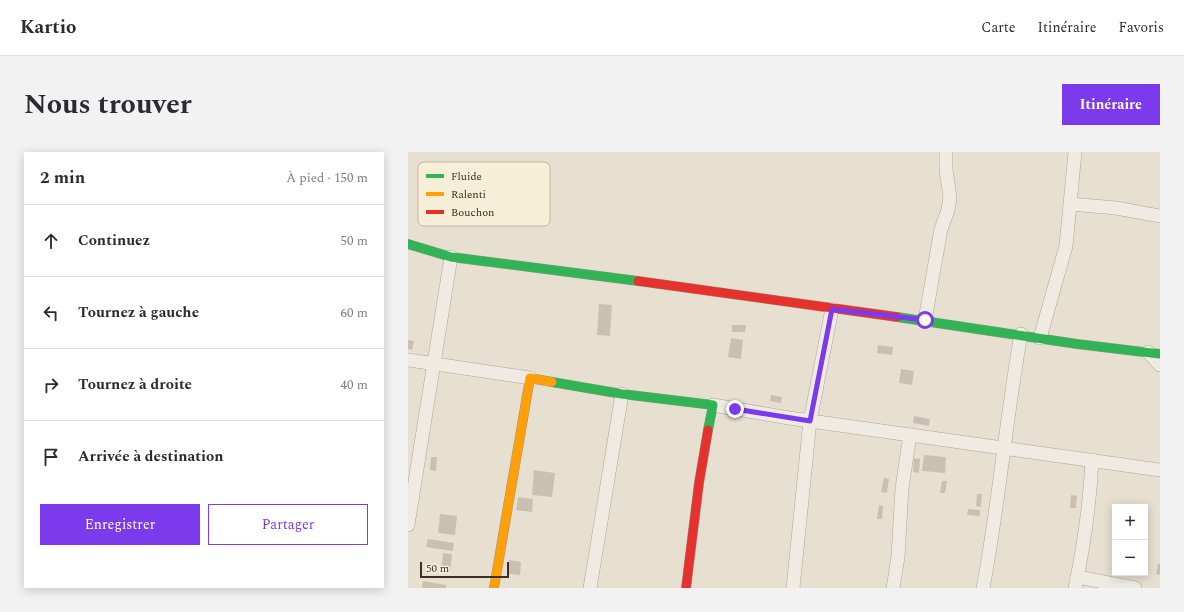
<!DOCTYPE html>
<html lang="fr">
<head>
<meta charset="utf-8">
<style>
  :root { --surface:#fff; --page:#f2f2f3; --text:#2b2b33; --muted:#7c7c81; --line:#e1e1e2; --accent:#7c3aed }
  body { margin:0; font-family:Spectral,serif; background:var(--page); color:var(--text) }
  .controls { position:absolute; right:12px; bottom:12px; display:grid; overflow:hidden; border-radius:0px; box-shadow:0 2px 10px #0003 }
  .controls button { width:36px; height:36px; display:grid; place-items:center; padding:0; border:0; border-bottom:1px solid var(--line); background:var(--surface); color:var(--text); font:20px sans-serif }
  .scale { position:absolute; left:12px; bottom:10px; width:89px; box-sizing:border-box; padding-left:4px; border:2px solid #3d2e20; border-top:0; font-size:11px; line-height:14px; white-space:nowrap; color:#3d2e20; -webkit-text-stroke:3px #f7eed8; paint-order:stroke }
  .stop { position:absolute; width:12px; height:12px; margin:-9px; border:3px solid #7c3aed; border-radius:50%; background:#fff }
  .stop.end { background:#7c3aed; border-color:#fff; box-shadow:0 1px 4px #0008 }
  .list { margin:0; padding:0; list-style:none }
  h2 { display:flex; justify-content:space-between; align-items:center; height:52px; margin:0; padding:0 16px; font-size:17px }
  h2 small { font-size:13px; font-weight:400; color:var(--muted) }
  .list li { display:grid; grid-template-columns:26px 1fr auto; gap:12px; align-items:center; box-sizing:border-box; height:72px; padding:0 16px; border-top:1px solid var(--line) }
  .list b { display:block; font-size:15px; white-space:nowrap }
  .list em { font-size:13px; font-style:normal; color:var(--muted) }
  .actions { display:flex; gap:8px; padding:12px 16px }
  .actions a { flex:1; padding:9px 0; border:1px solid var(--accent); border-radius:0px; text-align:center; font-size:14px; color:var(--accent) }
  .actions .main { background:var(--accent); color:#fff }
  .icon { flex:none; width:22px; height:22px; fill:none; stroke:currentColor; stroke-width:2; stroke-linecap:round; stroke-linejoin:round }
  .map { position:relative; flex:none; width:752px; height:436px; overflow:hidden; border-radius:0px }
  header { display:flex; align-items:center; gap:24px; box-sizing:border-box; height:56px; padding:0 20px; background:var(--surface); border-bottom:1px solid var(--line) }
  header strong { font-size:19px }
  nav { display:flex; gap:22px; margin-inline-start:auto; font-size:14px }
  .intro { display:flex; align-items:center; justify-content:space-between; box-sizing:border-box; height:96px; padding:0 24px }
  h1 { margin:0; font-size:28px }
  .button { padding:10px 18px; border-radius:0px; background:var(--accent); color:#fff; font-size:14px; font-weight:700 }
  main { display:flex; gap:24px; padding:0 24px }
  aside { flex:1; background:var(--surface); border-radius:0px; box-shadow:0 2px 10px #0003 }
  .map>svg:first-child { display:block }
  .building { fill:#cbbfb2 }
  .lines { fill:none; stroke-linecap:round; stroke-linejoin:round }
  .street-casing { stroke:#ada599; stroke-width:14 }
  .fast-casing { stroke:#9c958a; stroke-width:10 }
  .slow-casing { stroke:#9c958a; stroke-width:10 }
  .jam-casing { stroke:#9c958a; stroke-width:10 }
  .street { stroke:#efebe3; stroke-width:13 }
  .fast { stroke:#30b455; stroke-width:9 }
  .slow { stroke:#ff9f0a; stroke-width:9 }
  .jam { stroke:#e5322d; stroke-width:9 }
  .route { stroke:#7c3aed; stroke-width:5 }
  .key { fill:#f7eed8; stroke:#bfb4a1; stroke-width:1 }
  .key-label { font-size:11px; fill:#3d2e20 }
</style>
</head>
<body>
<header>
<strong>Kartio</strong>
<nav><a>Carte</a><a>Itinéraire</a><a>Favoris</a></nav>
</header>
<div class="intro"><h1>Nous trouver</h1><a class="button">Itinéraire</a></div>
<main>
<aside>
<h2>2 min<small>À pied · 150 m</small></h2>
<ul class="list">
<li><svg class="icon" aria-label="ahead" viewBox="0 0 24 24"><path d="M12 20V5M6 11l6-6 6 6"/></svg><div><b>Continuez</b></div><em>50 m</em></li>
<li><svg class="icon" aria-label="left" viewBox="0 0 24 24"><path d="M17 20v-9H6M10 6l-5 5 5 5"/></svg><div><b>Tournez à gauche</b></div><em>60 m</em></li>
<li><svg class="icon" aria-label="right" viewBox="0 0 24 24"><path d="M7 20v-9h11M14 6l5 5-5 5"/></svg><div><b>Tournez à droite</b></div><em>40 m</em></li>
<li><svg class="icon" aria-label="arrive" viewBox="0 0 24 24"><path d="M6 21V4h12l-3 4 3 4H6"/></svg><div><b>Arrivée à destination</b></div></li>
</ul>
<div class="actions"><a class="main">Enregistrer</a><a>Partager</a></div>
</aside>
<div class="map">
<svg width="752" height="436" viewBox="0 0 752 436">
  <rect width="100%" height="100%" fill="#e7e0d1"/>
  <g class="building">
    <polygon points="191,152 204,153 202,184 189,183"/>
    <polygon points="324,173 338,173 337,180 324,180"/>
    <polygon points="323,186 335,188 333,207 320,205"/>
    <polygon points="0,188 6,189 4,198 0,197"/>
    <polygon points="470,193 485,195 484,203 469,201"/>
    <polygon points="493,217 506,219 504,233 491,231"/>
    <polygon points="363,243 374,245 373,251 362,249"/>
    <polygon points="506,264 522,267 521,274 505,271"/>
    <polygon points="516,303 538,305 537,321 514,319"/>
    <polygon points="23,305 29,305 28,319 22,318"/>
    <polygon points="506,306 512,307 511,321 505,320"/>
    <polygon points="126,318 147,321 144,345 124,343"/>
    <polygon points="476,326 481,327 479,341 473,340"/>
    <polygon points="534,329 539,329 537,341 532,341"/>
    <polygon points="569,342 574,342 573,355 568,354"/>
    <polygon points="663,343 669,344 668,356 662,356"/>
    <polygon points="110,345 125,347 124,360 108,358"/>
    <polygon points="471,353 475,354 474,367 469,367"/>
    <polygon points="560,357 572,358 572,364 559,363"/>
    <polygon points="32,362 49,364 47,383 30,381"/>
    <polygon points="20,387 46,391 45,399 18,395"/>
    <polygon points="35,401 44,402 42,421 33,420"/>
    <polygon points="101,408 113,410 112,423 100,422"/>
    <polygon points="750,411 752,412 752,423 748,422"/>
    <polygon points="15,429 38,433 38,436 14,436"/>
  </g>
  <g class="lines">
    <defs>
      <g id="street">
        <polyline points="663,52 708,56 752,64"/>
        <polyline points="517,168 533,77 540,58 542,45 538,18 538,0"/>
        <polyline points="632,186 658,94 667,0"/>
        <polyline points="740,200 752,213"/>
        <polyline points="0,208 122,226"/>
        <polyline points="305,253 381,266 752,318"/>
        <polyline points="0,373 43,105"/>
        <polyline points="669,425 727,436"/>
        <polyline points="182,436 214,242"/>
        <polyline points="385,436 402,269 424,157"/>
        <polyline points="485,436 490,405 494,336 502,283"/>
        <path d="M575 436C591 352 598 266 613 182"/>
        <path d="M667 436C676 393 682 351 684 308"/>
      </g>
      <g id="fast">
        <polyline points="0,92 43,105 230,129"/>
        <polyline points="489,165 669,192 752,202"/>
        <polyline points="144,230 214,242 305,253 300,278"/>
      </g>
      <polyline id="slow" points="86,436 122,226 144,230"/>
      <g id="jam">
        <polyline points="230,129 489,165"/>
        <polyline points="278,436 291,331 300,278"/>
      </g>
    </defs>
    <use href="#street" class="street-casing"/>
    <use href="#fast" class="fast-casing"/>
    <use href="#slow" class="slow-casing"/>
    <use href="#jam" class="jam-casing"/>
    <use href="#street" class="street"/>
    <use href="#fast" class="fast"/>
    <use href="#slow" class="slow"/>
    <use href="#jam" class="jam"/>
  </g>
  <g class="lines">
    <polyline class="route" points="327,257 402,269 424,157 517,168"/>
  </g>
  <rect x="10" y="10" width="132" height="64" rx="6" class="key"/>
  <rect x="18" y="22" width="18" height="4" fill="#30b455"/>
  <rect x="18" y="40" width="18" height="4" fill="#ff9f0a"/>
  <rect x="18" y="58" width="18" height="4" fill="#e5322d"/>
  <g class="key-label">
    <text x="43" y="28">Fluide</text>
    <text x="43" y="46">Ralenti</text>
    <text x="43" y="64">Bouchon</text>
  </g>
</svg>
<div class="controls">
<button>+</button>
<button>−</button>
</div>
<div class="scale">50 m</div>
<div class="stop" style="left:517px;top:168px"></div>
<div class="stop end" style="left:327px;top:257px"></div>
</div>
</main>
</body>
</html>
